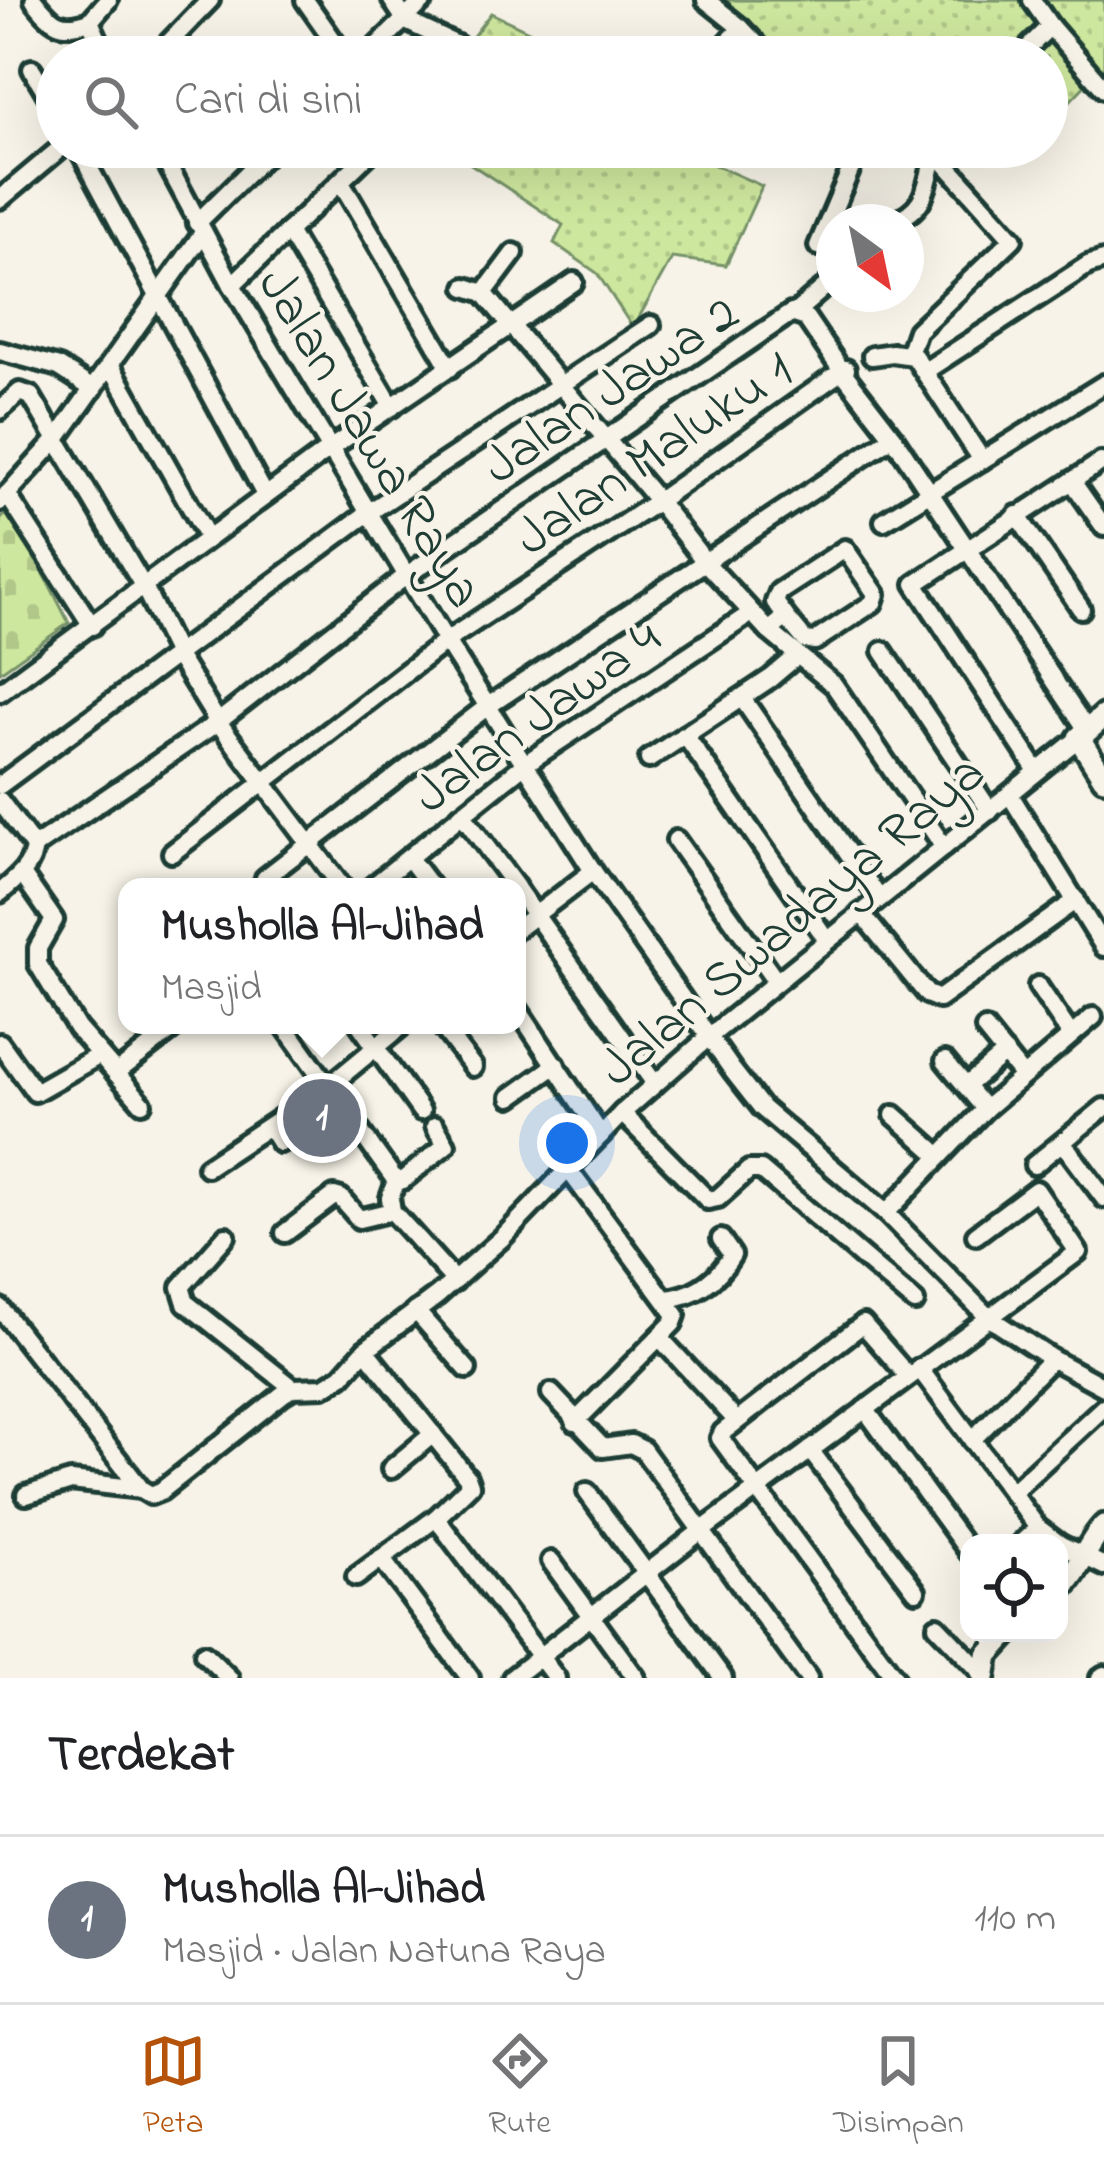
<!DOCTYPE html>
<html lang="id">
<head>
<meta charset="utf-8">
<style>
  :root { --surface:#fff; --page:#f2f2f2; --text:#202124; --muted:#757577; --line:#e0e0e0; --accent:#b45309 }
  body { margin:0; font-family:"Indie Flower",sans-serif; background:var(--page); color:var(--text) }
  .controls { position:absolute; right:36px; bottom:36px; display:grid; overflow:hidden; border-radius:24px; box-shadow:0 12px 48px #0002 }
  .controls button { width:108px; height:108px; display:grid; place-items:center; padding:0; border:0; border-bottom:3px solid var(--line); background:var(--surface); color:var(--text); font:60px sans-serif }
  .compass { position:absolute; left:816px; top:204px; width:108px; height:108px; border-radius:50%; background:var(--surface); box-shadow:0 12px 48px #0002; rotate:147deg }
  .you { position:absolute; left:567px; top:1143px; width:42px; height:42px; margin:-30px; border:9px solid #fff; border-radius:50%; background:#1a73e8; box-shadow:0 0 0 18px #1a73e833 }
  .badge { display:grid; place-items:center; width:78px; height:78px; border-radius:50%; background:var(--accent); color:#fff; font-size:39px; font-weight:700 }
  .pin { position:absolute; translate:-50% -50%; border:6px solid #fff; box-shadow:0 3px 12px #0006 }
  .popup { position:absolute; left:118px; top:878px; width:408px; height:156px; box-sizing:border-box; display:grid; place-content:center; border-radius:24px; background:var(--surface); filter:drop-shadow(0 3px 9px #0005); font-size:39px; white-space:nowrap; color:var(--muted) }
  .popup b { font-size:45px; color:var(--text) }
  .popup::after { content:''; position:absolute; left:50%; top:100%; margin-left:-24px; border:24px solid transparent; border-top-color:var(--surface) }
  .list { margin:0; padding:0; list-style:none }
  h2 { display:flex; justify-content:space-between; align-items:center; height:156px; margin:0; padding:0 48px; font-size:51px }
  h2 small { font-size:39px; font-weight:400; color:var(--muted) }
  .list li { display:grid; grid-template-columns:78px 1fr auto; gap:36px; align-items:center; box-sizing:border-box; height:168px; padding:0 48px; border-top:3px solid var(--line) }
  .list b { display:block; font-size:45px; white-space:nowrap }
  .list p { margin:0; font-size:39px; white-space:nowrap; color:var(--muted) }
  .list em { font-size:39px; font-style:normal; color:var(--muted) }
  .icon { flex:none; width:66px; height:66px; fill:none; stroke:currentColor; stroke-width:2; stroke-linecap:round; stroke-linejoin:round }
  .map { position:relative; flex:none; width:1104px; height:1678px; overflow:hidden }
  .search { position:absolute; background:var(--surface); box-shadow:0 12px 48px #0002; left:36px; right:36px; top:36px; height:132px; display:flex; align-items:center; gap:30px; box-sizing:border-box; padding:0 42px; border-radius:66px; color:var(--muted); font-size:45px }
  .sheet { height:324px; background:var(--surface) }
  nav { display:flex; justify-content:space-around; align-items:center; box-sizing:border-box; height:168px; border-top:3px solid var(--line); background:var(--surface); font-size:33px; color:var(--muted) }
  nav a { display:grid; justify-items:center; gap:6px }
  nav .on { color:var(--accent) }
  .map>svg:first-child { display:block }
  .grass { fill:url(#grass-dots); stroke:#769269; stroke-width:3 }
  .cemetery { fill:url(#cemetery-stones); stroke:#769269; stroke-width:3 }
  .lines { fill:none; stroke-linecap:round; stroke-linejoin:round }
  .minor-casing { stroke:#1f3d34; stroke-width:26 }
  .tertiary-casing { stroke:#1f3d34; stroke-width:30 }
  .minor { stroke:#f7f3e8; stroke-width:16 }
  .tertiary { stroke:#f7f3e8; stroke-width:21 }
  .labels { text-anchor:middle; stroke-width:9; stroke-linejoin:round; paint-order:stroke }
  .street-label { font-size:54px; fill:#1f3d34; stroke:#f7f3e8 }
</style>
</head>
<body>
<div class="map">
<svg width="1104" height="1678" viewBox="0 0 1104 1678">
  <defs>
    <pattern id="grass-dots" width="8" height="8" patternUnits="userSpaceOnUse" patternTransform="scale(3)"><rect width="8" height="8" fill="#cee79e"/><path d="M2 2h.1M6 6h.1" fill="none" stroke="#b0c789" stroke-width="1.8" stroke-linecap="round"/></pattern>
    <pattern id="cemetery-stones" width="16" height="16" patternUnits="userSpaceOnUse" patternTransform="scale(3)"><rect width="16" height="16" fill="#cee79e"/><path d="M2 7V4a2 2 0 0 1 4 0v3zM10 15v-3a2 2 0 0 1 4 0v3z" fill="#b0c789"/></pattern>
  </defs>
  <rect width="100%" height="100%" fill="#f7f3e8"/>
  <filter id="ink" filterUnits="userSpaceOnUse"><feTurbulence type="fractalNoise" baseFrequency=".00833" numOctaves="2"/><feDisplacementMap in="SourceGraphic" scale="24" xChannelSelector="R" yChannelSelector="G"/><feConvolveMatrix kernelMatrix="1 2 1 2 8 2 1 2 1" color-interpolation-filters="sRGB"/></filter>
  <g filter="url(#ink)">
    <g class="grass">
      <polygon points="727,0 1104,0 1104,80 1095,75 1069,102 1047,76 1047,57 1028,54 770,57 748,35"/>
      <polygon points="491,13 583,57 457,57"/>
      <polygon points="445,147 674,147 762,186 726,265 672,258 633,328 597,273 554,243 563,225"/>
    </g>
    <polygon class="cemetery" points="11,509 69,623 0,672 0,520"/>
    <g class="lines">
      <defs>
        <g id="minor">
          <path d="M34 0C52 23 60 31 90 21"/>
          <polyline points="305,0 345,57"/>
          <polyline points="392,0 406,21 457,45"/>
          <polyline points="706,0 741,28 769,57"/>
          <polyline points="1032,0 1050,26"/>
          <polyline points="90,21 106,57"/>
          <polyline points="90,21 108,0"/>
          <polyline points="155,57 210,0"/>
          <polyline points="366,57 424,0"/>
          <polyline points="715,57 741,28"/>
          <polyline points="1019,57 1050,26 1104,89"/>
          <polyline points="32,69 57,111"/>
          <polyline points="78,147 265,495"/>
          <polyline points="158,147 232,285 446,641 593,871 733,1071 762,1108 886,1213 988,1317 1052,1359 1104,1387"/>
          <polyline points="341,182 450,368"/>
          <polyline points="0,199 62,147"/>
          <path d="M892 222C931 208 925 182 937 147"/>
          <polyline points="197,223 274,147"/>
          <polyline points="288,231 392,407"/>
          <polyline points="818,246 860,147"/>
          <polyline points="232,285 376,147"/>
          <polyline points="466,287 484,293 658,501 706,563 769,631 834,685 944,847"/>
          <polyline points="484,293 514,253"/>
          <polyline points="796,312 834,279"/>
          <polyline points="0,351 59,367 93,389"/>
          <polyline points="909,354 917,331 1013,239 935,152"/>
          <polyline points="872,356 892,353 914,356 982,460"/>
          <polyline points="111,366 208,538"/>
          <polyline points="925,371 1088,265 1104,260"/>
          <polyline points="0,410 20,392 31,396 145,589 178,657 218,722 342,887"/>
          <polyline points="1072,481 1104,527"/>
          <polyline points="7,494 92,626"/>
          <polyline points="0,502 57,439 203,233"/>
          <polyline points="1017,515 1081,609"/>
          <polyline points="884,521 1104,384"/>
          <polyline points="769,631 786,617 775,602 779,592 845,549 876,594 873,603 815,641 805,640 786,617"/>
          <polyline points="883,651 990,811"/>
          <polyline points="0,692 328,450 574,282"/>
          <polyline points="742,698 879,898"/>
          <polyline points="685,735 827,940"/>
          <polyline points="649,759 771,678 797,656"/>
          <polyline points="1037,771 915,584 1101,462"/>
          <polyline points="0,785 368,513 651,325"/>
          <polyline points="1010,795 1104,947"/>
          <polyline points="0,801 34,847"/>
          <polyline points="462,814 516,887"/>
          <polyline points="676,840 776,981"/>
          <polyline points="34,847 218,722 407,575 791,313 806,318 842,371 846,369"/>
          <polyline points="172,853 446,641 658,501 842,371 893,437 1087,730"/>
          <polyline points="409,858 431,887"/>
          <polyline points="22,874 54,920 38,948 38,964 77,1028 142,1103"/>
          <polyline points="262,887 265,878 488,706 893,437"/>
          <polyline points="372,887 525,764 750,614"/>
          <polyline points="517,889 655,1084"/>
          <path d="M0 893C15 880 32 868 34 847"/>
          <polyline points="861,913 927,994 939,999 1076,900"/>
          <polyline points="517,929 593,871"/>
          <polyline points="1038,986 1071,1035"/>
          <polyline points="517,1008 601,1135"/>
          <polyline points="284,1025 396,1181"/>
          <polyline points="360,1025 421,1111"/>
          <polyline points="441,1025 473,1067"/>
          <polyline points="985,1029 1022,1075"/>
          <polyline points="0,1043 35,1092 98,1056"/>
          <polyline points="945,1061 985,1109"/>
          <polyline points="116,1073 178,1025"/>
          <polyline points="966,1086 1005,1053"/>
          <polyline points="511,1097 556,1065"/>
          <polyline points="622,1113 708,1200 718,1198 749,1170 761,1170 915,1302"/>
          <polyline points="894,1115 940,1156"/>
          <polyline points="270,1127 280,1143"/>
          <polyline points="1063,1143 1104,1198"/>
          <polyline points="1034,1165 1104,1108"/>
          <polyline points="207,1167 329,1086 403,1025"/>
          <polyline points="568,1169 676,1315 673,1323 575,1422"/>
          <polyline points="396,1181 390,1198 392,1211 455,1281"/>
          <polyline points="396,1181 403,1180 446,1145 435,1126"/>
          <polyline points="886,1213 985,1109 1093,1017"/>
          <polyline points="285,1233 334,1196 341,1198 359,1219 392,1211"/>
          <polyline points="226,1236 181,1287 186,1303 293,1388"/>
          <path d="M666 1299C696 1296 717 1280 732 1255L721 1239"/>
          <polyline points="0,1308 141,1489 151,1495 161,1491 283,1394 293,1388 324,1387 342,1376 365,1350 438,1295 502,1238 622,1113 711,1035 1079,738"/>
          <polyline points="416,1311 467,1369"/>
          <polyline points="659,1337 737,1421"/>
          <polyline points="365,1350 467,1477 470,1485 436,1518"/>
          <polyline points="919,1368 1038,1528 1058,1543"/>
          <polyline points="551,1393 603,1448 631,1444 643,1450 808,1678"/>
          <polyline points="865,1409 969,1552"/>
          <polyline points="972,1440 1052,1359"/>
          <polyline points="810,1450 916,1591"/>
          <polyline points="391,1469 433,1434"/>
          <polyline points="587,1492 723,1678"/>
          <polyline points="1012,1492 1104,1407"/>
          <polyline points="26,1495 71,1481 141,1489"/>
          <polyline points="1021,1543 1038,1528"/>
          <polyline points="1059,1544 1104,1566"/>
          <polyline points="381,1558 470,1678"/>
          <polyline points="551,1561 636,1678"/>
          <polyline points="356,1577 436,1518 556,1678"/>
          <polyline points="937,1626 983,1674"/>
          <polyline points="204,1654 229,1678"/>
          <polyline points="512,1678 701,1531 1078,1252 1036,1190 976,1235"/>
          <polyline points="895,1678 720,1438 723,1432 863,1324 908,1376"/>
          <polyline points="1100,1678 1104,1675"/>
        </g>
        <g id="tertiary">
          <polyline points="1104,716 1079,738 1104,778"/>
          <path d="M1059 1590C1080 1573 1085 1546 1104 1526"/>
          <polyline points="984,1678 988,1655 1008,1633"/>
        </g>
      </defs>
      <use href="#minor" class="minor-casing"/>
      <use href="#tertiary" class="tertiary-casing"/>
      <use href="#minor" class="minor"/>
      <use href="#tertiary" class="tertiary"/>
    </g>
  </g>
  <g class="labels">
    <g class="street-label">
      <text transform="translate(609 387) rotate(-34)" y="19">Jalan Jawa 2</text>
      <text transform="translate(373 436) rotate(59)" y="19">Jalan Jawa Raya</text>
      <text transform="translate(652 451) rotate(-34)" y="19">Jalan Maluku 1</text>
      <text transform="translate(535 714) rotate(-36)" y="19">Jalan Jawa 4</text>
      <text transform="translate(790 918) rotate(-40)" y="19">Jalan Swadaya Raya</text>
    </g>
  </g>
</svg>
<div class="controls">
<button><svg class="icon" aria-label="locate" viewBox="0 0 24 24"><circle cx="12" cy="12" r="6"/><path d="M12 2v4M12 18v4M2 12h4M18 12h4"/></svg></button>
</div>
<svg class="compass" viewBox="-18 -18 36 36"><path d="M0-13l5 13h-10z" fill="#e53935"/><path d="M0 13l5-13h-10z" fill="#757577"/></svg>
<div class="you"></div>
<div class="pin badge" style="left:322px;top:1118px;background:#6b7280">1</div>
<div class="popup"><b>Musholla Al-Jihad</b>Masjid</div>
<div class="search"><svg class="icon" aria-label="search" viewBox="0 0 24 24"><circle cx="10" cy="10" r="6"/><path d="M15 15l6 6"/></svg>Cari di sini</div>
</div>
<section class="sheet">
<h2>Terdekat<small></small></h2>
<ul class="list">
<li><span class="badge" style="background:#6b7280">1</span><div><b>Musholla Al-Jihad</b><p>Masjid · Jalan Natuna Raya</p></div><em>110 m</em></li>
</ul>
</section>
<nav>
<a class="on"><svg class="icon" aria-label="map" viewBox="0 0 24 24"><path d="M3 6l6-2 6 2 6-2v14l-6 2-6-2-6 2zM9 4v14M15 6v14"/></svg>Peta</a>
<a><svg class="icon" aria-label="directions" viewBox="0 0 24 24"><path d="M12 3l9 9-9 9-9-9zM9 14v-3h6M13 9l2 2-2 2"/></svg>Rute</a>
<a><svg class="icon" aria-label="saved" viewBox="0 0 24 24"><path d="M7 4h10v16l-5-4-5 4z"/></svg>Disimpan</a>
</nav>
</body>
</html>
